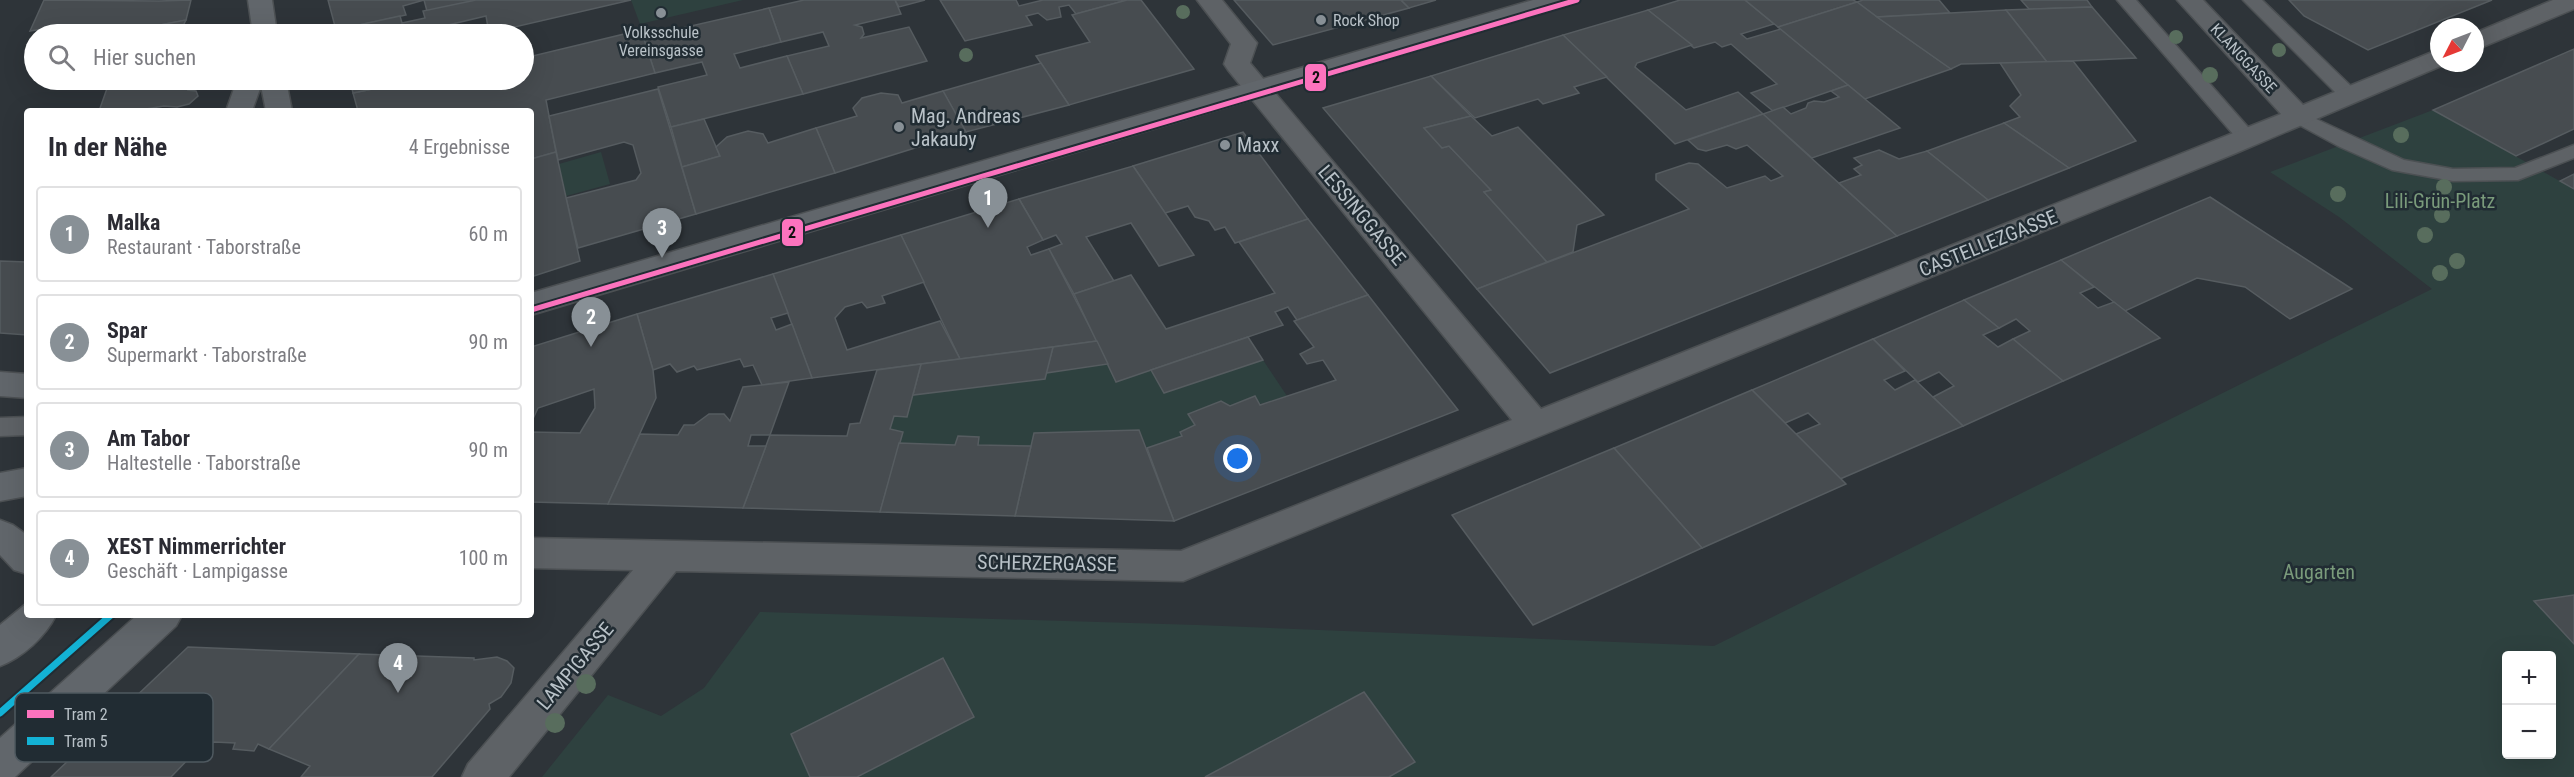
<!DOCTYPE html>
<html lang="de">
<head>
<meta charset="utf-8">
<style>
  :root { --surface:#fff; --page:#f7f7f7; --text:#2b2b33; --muted:#7c7c81; --line:#e1e1e2; --accent:#889096 }
  body { margin:0; font-family:"Roboto Condensed",sans-serif; background:var(--page); color:var(--text) }
  .controls { position:absolute; right:18px; bottom:18px; display:grid; overflow:hidden; border-radius:6px; box-shadow:0 6px 24px #0002 }
  .controls button { width:54px; height:54px; display:grid; place-items:center; padding:0; border:0; border-bottom:2px solid var(--line); background:var(--surface); color:var(--text); font:30px sans-serif }
  .compass { position:absolute; left:2430px; top:18px; width:54px; height:54px; border-radius:50%; background:var(--surface); box-shadow:0 6px 24px #0002; rotate:228deg }
  .you { position:absolute; left:1238px; top:459px; width:21px; height:21px; margin:-15px; border:4px solid #fff; border-radius:50%; background:#1a73e8; box-shadow:0 0 0 9px #1a73e833 }
  .badge { display:grid; place-items:center; width:39px; height:39px; border-radius:50%; background:var(--accent); color:#fff; font-size:20px; font-weight:700 }
  .pin { position:absolute; translate:-50% -50px; filter:drop-shadow(0 2px 3px #0008) }
  .pin::after { content:''; position:absolute; top:32px; width:21px; height:18px; background:inherit; clip-path:polygon(0 0,100% 0,50% 100%) }
  .list { margin:0; padding:0; list-style:none }
  h2 { display:flex; justify-content:space-between; align-items:center; height:78px; margin:0; padding:0 24px; font-size:26px }
  h2 small { font-size:20px; font-weight:400; color:var(--muted) }
  .list li { display:grid; grid-template-columns:39px 1fr auto; gap:18px; align-items:center; box-sizing:border-box; height:96px; margin:0 12px 12px; padding:0 12px; border:2px solid var(--line); border-radius:6px }
  .list b { display:block; font-size:22px; white-space:nowrap }
  .list p { margin:0; font-size:20px; white-space:nowrap; color:var(--muted) }
  .list em { font-size:20px; font-style:normal; color:var(--muted) }
  .icon { flex:none; width:33px; height:33px; fill:none; stroke:currentColor; stroke-width:2; stroke-linecap:round; stroke-linejoin:round }
  .map { position:relative; flex:none; width:2574px; height:777px; overflow:hidden }
  .search { position:absolute; background:var(--surface); box-shadow:0 6px 24px #0002; left:24px; top:24px; width:510px; height:66px; display:flex; align-items:center; gap:15px; box-sizing:border-box; padding:0 21px; border-radius:33px; color:var(--muted); font-size:22px }
  .panel { position:absolute; background:var(--surface); box-shadow:0 6px 24px #0002; left:24px; top:108px; width:510px; height:510px; border-radius:6px }
  .map>svg:first-child { display:block }
  .green { fill:#2e413f; fill-rule:evenodd }
  .building { fill:#474c50; stroke:#565c60; stroke-width:1.5 }
  .lines { fill:none; stroke-linecap:round; stroke-linejoin:round }
  .lane-casing { stroke:#4c5053; stroke-width:3 }
  .street-casing { stroke:#4c5053; stroke-width:3 }
  .secondary-casing { stroke:#4c5053; stroke-width:3 }
  .lane { fill:#5e6266; fill-rule:evenodd }
  .street { fill:#5e6266; fill-rule:evenodd }
  .secondary { fill:#61666b; fill-rule:evenodd }
  .tram-1-casing { stroke:#212c33; stroke-width:9 }
  .tram-2-casing { stroke:#212c33; stroke-width:11 }
  .tram-1 { stroke:#fc73be; stroke-width:5 }
  .tram-2 { stroke:#13b2d5; stroke-width:7 }
  .tree { fill:#586d5d }
  .poi-dot { fill:#889096; stroke:#212c33; stroke-width:2 }
  .labels { text-anchor:middle; stroke-width:5; stroke-linejoin:round; paint-order:stroke }
  .far-poi-label { font-size:16px; fill:#b9c2c8; stroke:#212c33; text-anchor:start }
  .far-street-label { font-size:16px; fill:#b9c2c8; stroke:#212c33 }
  .poi-label { font-size:20px; fill:#b9c2c8; stroke:#212c33; text-anchor:start }
  .park-label { font-size:20px; fill:#7a9b7b; stroke:#212c33 }
  .street-label { font-size:20px; fill:#b9c2c8; stroke:#212c33 }
  .key { fill:#212c33; stroke:#4f5960; stroke-width:1.5 }
  .key-label { font-size:16px; fill:#b9c2c8 }
  .line-badge { stroke:#212c33; stroke-width:2 }
  .pale-badge-label { font-size:16px; text-anchor:middle; font-weight:bold; fill:#111 }
</style>
</head>
<body>
<div class="map">
<svg width="2574" height="777" viewBox="0 0 2574 777">
  <rect width="100%" height="100%" fill="#2e3439"/>
  <g class="green">
    <polygon points="631,0 743,0 640,24"/>
    <path d="M2433 110 2574 189V777H542L608 695 661 716 704 688 760 612 1198 625 1714 646 2432 289 2339 217 2270 172ZM2506 656H2552V754H2506Z"/>
    <polygon points="601,152 610,184 566,196 559,164"/>
    <path d="M1263 360 1287 396C1266 403 1241 412 1220 401L1189 414 1195 425 1182 436 1147 448 1139 430 1034 433 1031 446 978 445 958 436 955 445 899 443 903 432 890 429 894 416H907L913 395 1045 379 1046 373 1108 364 1151 370 1165 393Z"/>
  </g>
  <g class="building">
    <polygon points="44,0 159,1 191,0 186,20 115,34 53,34 55,27 30,31"/>
    <polygon points="328,0 473,0 473,1 427,11 424,0 403,6 406,15 336,30"/>
    <polygon points="631,0 489,33 486,16 423,31 420,34 338,34 336,30 400,16 402,23 425,18 423,11 476,0"/>
    <polygon points="804,0 895,0 901,14 855,25 862,27 864,34 861,38 909,27 927,61 803,94 787,56 829,46 823,32 781,42 769,8"/>
    <polygon points="895,0 925,0 899,7"/>
    <polygon points="940,0 1016,0 1019,6 1043,0 1127,0 1076,14 1069,5 1059,7 1061,17 1047,20 1038,13 1026,16 1032,25 965,41"/>
    <polygon points="1127,0 1141,0 1194,69 1069,105 1036,56 1090,42 1072,15"/>
    <polygon points="1234,0 1401,0 1409,8 1273,45"/>
    <polygon points="1401,0 1436,0 1409,8"/>
    <polygon points="1680,0 1745,0 1774,24 1741,34 1747,39 1781,29 1848,85 1773,111 1751,93 1777,84 1731,44 1722,47 1715,42 1694,48 1648,10"/>
    <polygon points="1745,0 1853,0 1857,2 1778,27"/>
    <polygon points="1863,0 1939,0 1950,13 1877,17 1857,2"/>
    <polygon points="2021,0 2087,0 2092,7 2029,9"/>
    <polygon points="2289,0 2492,0 2368,50 2304,16"/>
    <polygon points="1857,2 1877,17 1951,69 1865,99 1778,27"/>
    <polygon points="2092,7 2136,58 2047,62 2006,10"/>
    <polygon points="769,8 781,42 734,54 740,68 787,56 803,94 671,127 658,87 707,75 702,62 655,73 643,37"/>
    <polygon points="1648,10 1692,45 1637,63 1635,67 1686,110 1738,92 1763,114 1675,144 1563,35"/>
    <polygon points="2006,10 2047,62 1961,64 1951,69 1877,17"/>
    <polygon points="186,20 179,34 125,34 139,29"/>
    <polygon points="206,27 215,30 215,34 179,34"/>
    <polygon points="641,30 655,73 546,100 556,152 531,159 531,111 358,111 353,93 415,80 524,80 524,58"/>
    <polygon points="1563,35 1607,77 1574,87 1579,93 1543,104 1538,99 1475,118 1431,76"/>
    <polygon points="2574,49 2574,129 2516,156 2433,110"/>
    <polygon points="2073,61 2136,141 2069,168 2004,123 2020,117 2010,106 2021,95 2000,63"/>
    <polygon points="1041,63 1069,105 966,132 943,91"/>
    <polygon points="1431,76 1471,116 1424,128 1442,148 1449,146 1491,190 1484,192 1547,262 1477,289 1323,108"/>
    <polygon points="110,80 191,80 188,90 196,91 198,96 189,104 177,107 164,106 134,111 99,111"/>
    <polygon points="350,80 415,80 353,93"/>
    <polygon points="1848,85 1900,128 1812,158 1763,114 1783,107 1791,114 1806,108 1808,103 1814,101 1824,102 1839,97 1831,91"/>
    <polygon points="658,89 696,214 578,248 566,198 636,180 641,173 633,145 624,142 558,160 549,116"/>
    <polygon points="943,91 966,132 835,173 816,128 857,116 853,108 862,98 881,93 898,95 902,103"/>
    <polygon points="1763,114 1897,236 1550,373 1477,289 1689,209 1656,180 1656,174 1689,163 1698,164 1727,188 1765,176 1771,181 1783,176 1747,145 1736,149 1727,145 1706,151 1698,149 1688,140"/>
    <polygon points="1471,116 1492,136 1518,127 1604,215 1577,225 1573,252 1547,262 1484,192 1491,190 1449,146 1442,148 1424,128"/>
    <polygon points="704,119 720,156 682,167 671,127"/>
    <polygon points="2004,123 2069,168 1988,200 1927,151"/>
    <polygon points="816,128 835,173 696,214 682,167 720,156 716,147 727,137 748,131 763,134 768,143"/>
    <polygon points="1243,132 1308,219 1235,243 1225,227 1215,230 1209,221 1195,217 1188,206 1165,213 1133,166"/>
    <polygon points="1879,150 1899,159 1927,151 1988,200 1897,236 1839,183 1861,175 1854,169 1862,165 1854,158"/>
    <polygon points="556,152 580,261 531,277 531,159"/>
    <polygon points="1133,166 1194,255 1159,266 1131,223 1086,237 1114,281 1074,294 1049,249 1062,244 1056,235 1043,240 1019,199"/>
    <polygon points="2574,174 2574,189 2560,181"/>
    <polygon points="2210,197 2352,289 2290,319 2245,287 2197,278 2125,311 2061,260"/>
    <polygon points="1019,199 1043,240 1027,247 1031,255 1049,249 1097,341 960,359 901,235"/>
    <polygon points="1308,219 1368,295 1297,320 1288,307 1275,312 1283,325 1116,382 1074,294 1131,275 1166,329 1275,293 1239,242"/>
    <polygon points="901,235 924,282 882,296 885,303 867,308 862,302 845,307 835,318 847,350 940,321 960,359 812,378 773,274"/>
    <polygon points="2061,260 2094,287 2080,293 2098,308 2114,302 2160,338 2063,381 2013,339 2030,331 2016,319 1999,328 1964,300"/>
    <polygon points="0,261 27,262 27,335 0,333"/>
    <polygon points="773,274 788,313 771,318 776,330 792,324 812,378 762,385 753,365 744,367 740,359 697,370 694,366 677,372 670,364 653,370 637,314"/>
    <polygon points="1368,295 1458,410 1174,521 1147,448 1182,436 1180,432 1195,425 1188,414 1221,401 1230,406 1255,396 1260,405 1336,380 1323,360 1307,364 1300,354 1314,347 1294,321"/>
    <polygon points="1964,300 1999,328 1983,335 1998,347 2013,339 2063,381 1963,426 1933,397 1954,386 1939,372 1918,382 1873,339"/>
    <polygon points="637,314 653,370 656,398 608,504 531,502 531,432 580,433 595,408 594,389 538,408 531,423 531,347"/>
    <polygon points="1248,337 1263,360 1164,393 1151,370"/>
    <polygon points="1873,339 1905,371 1884,380 1895,390 1915,380 1963,426 1840,479 1796,434 1820,424 1808,413 1785,423 1752,390"/>
    <polygon points="1097,341 1108,364 1046,373 1053,347"/>
    <polygon points="1053,347 1045,379 913,395 921,364"/>
    <polygon points="921,364 907,417 894,416 890,429 903,432 880,512 743,508 770,435 847,436 850,424 860,423 877,370"/>
    <polygon points="789,382 770,435 751,435 748,446 766,446 743,508 608,504 640,434 678,435 684,425 694,425 709,414 724,414 730,421 743,387"/>
    <polygon points="1752,390 1846,484 1702,548 1614,448"/>
    <polygon points="1139,430 1174,521 1015,516 1034,433"/>
    <polygon points="958,436 979,437 978,445 1031,446 1015,516 880,512 899,443 955,445"/>
    <polygon points="1614,448 1702,548 1533,625 1452,515"/>
    <polygon points="2574,595 2574,644 2534,601"/>
    <polygon points="188,647 359,654 269,749 258,744 254,751 233,749 235,743 214,742 195,752 171,777 51,777"/>
    <polygon points="359,654 474,658 474,660 497,657 507,661 514,668 511,683 501,697 489,704 490,709 432,777 301,777 310,766 269,749"/>
    <polygon points="943,658 974,717 857,777 810,777 791,734"/>
    <polygon points="1364,692 1415,762 1389,777 1205,777"/>
  </g>
  <g class="lines">
    <defs>
      <g id="lane">
        <polygon points="2117,0 2136,0 2254,134 2257,138 2254,142 2240,142"/>
        <polygon points="2243,0 2262,0 2357,92 2360,96 2357,100 2343,100"/>
        <polygon points="2299,111 2404,160 2453,169 2515,168 2574,145 2574,158 2518,180 2453,181 2392,170 2340,147 2292,121 2289,117 2292,113"/>
        <polygon points="27,417 27,435 0,436 0,418"/>
      </g>
      <g id="street">
        <polygon points="1197,0 1222,0 1257,43 1250,63 1541,409 2281,114 2177,0 2203,0 2303,105 2430,53 2439,50 2439,63 2448,63 2236,153 1183,581 676,571 509,777 462,777 468,764 633,570 531,568 531,538 1181,551 1512,420 1228,70 1224,64 1231,44"/>
        <polygon points="2553,0 2574,0 2574,9 2475,50 2475,33"/>
      </g>
      <g id="secondary">
        <polygon points="248,0 272,0 277,34 253,34"/>
        <polygon points="1533,0 1571,0 1568,5 531,315 531,293"/>
        <polygon points="237,80 286,80 292,111 266,111 261,86 252,111 226,111"/>
        <polygon points="0,372 27,374 27,398 0,396"/>
        <polygon points="27,468 27,496 0,501 0,473"/>
        <polygon points="0,520 13,525 27,535 27,574 14,570 0,555"/>
        <path d="M27 603V615H56C46 636 22 658 0 666V625Z"/>
        <polygon points="137,615 182,615 176,626 15,777 0,777 0,738"/>
      </g>
    </defs>
    <use href="#lane" class="lane-casing"/>
    <use href="#street" class="street-casing"/>
    <use href="#secondary" class="secondary-casing"/>
    <use href="#lane" class="lane"/>
    <use href="#street" class="street"/>
    <use href="#secondary" class="secondary"/>
    <defs>
      <polyline id="tram-1" points="531,310 1577,0"/>
      <polyline id="tram-2" points="0,713 111,615"/>
    </defs>
    <use href="#tram-1" class="tram-1-casing"/>
    <use href="#tram-2" class="tram-2-casing"/>
    <use href="#tram-1" class="tram-1"/>
    <use href="#tram-2" class="tram-2"/>
  </g>
  <g class="tree">
    <circle cx="1183" cy="12" r="7"/>
    <circle cx="2176" cy="37" r="7"/>
    <circle cx="2279" cy="50" r="7"/>
    <circle cx="966" cy="55" r="7"/>
    <circle cx="2210" cy="75" r="8"/>
    <circle cx="2401" cy="135" r="8"/>
    <circle cx="2444" cy="187" r="8"/>
    <circle cx="2338" cy="194" r="8"/>
    <circle cx="2442" cy="215" r="8"/>
    <circle cx="2425" cy="235" r="8"/>
    <circle cx="2457" cy="261" r="8"/>
    <circle cx="2440" cy="273" r="8"/>
    <circle cx="586" cy="684" r="10"/>
    <circle cx="555" cy="723" r="10"/>
  </g>
  <g class="poi-dot">
    <circle cx="661" cy="13" r="6"/>
    <circle cx="1321" cy="20" r="6"/>
    <circle cx="899" cy="127" r="6"/>
    <circle cx="1225" cy="145" r="6"/>
  </g>
  <g class="labels">
    <g class="far-poi-label">
      <text x="1333" y="26">Rock Shop</text>
      <text x="661" y="38" text-anchor="middle">Volksschule<tspan x="661" dy="18">Vereinsgasse</tspan></text>
    </g>
    <g class="far-street-label">
      <text transform="translate(2244 58) rotate(47)" y="6">KLANGGASSE</text>
    </g>
    <g class="poi-label">
      <text x="911" y="123">Mag. Andreas<tspan x="911" dy="23">Jakauby</tspan></text>
      <text x="1237" y="152">Maxx</text>
    </g>
    <g class="park-label">
      <text x="2440" y="208">Lili-Grün-Platz</text>
      <text x="2319" y="579">Augarten</text>
    </g>
    <g class="street-label">
      <text transform="translate(1362 215) rotate(50)" y="7">LESSINGGASSE</text>
      <text transform="translate(1988 243) rotate(-22)" y="7">CASTELLEZGASSE</text>
      <text transform="translate(1047 563) rotate(1)" y="7">SCHERZERGASSE</text>
      <text transform="translate(575 666) rotate(-50)" y="7">LAMPIGASSE</text>
    </g>
  </g>
  <rect x="15" y="693" width="198" height="69" rx="9" class="key"/>
  <rect x="27" y="710" width="27" height="8" fill="#fc73be"/>
  <rect x="27" y="737" width="27" height="8" fill="#13b2d5"/>
  <g class="key-label">
    <text x="64" y="720">Tram 2</text>
    <text x="64" y="747">Tram 5</text>
  </g>
  <g class="line-badge">
    <rect x="1304" y="63" width="23" height="29" rx="6" fill="#fc73be"/>
    <rect x="781" y="218" width="23" height="29" rx="6" fill="#fc73be"/>
  </g>
  <g class="pale-badge-label">
    <text x="1316" y="83">2</text>
    <text x="792" y="238">2</text>
  </g>
</svg>
<div class="controls">
<button>+</button>
<button>−</button>
</div>
<svg class="compass" viewBox="-18 -18 36 36"><path d="M0-13l5 13h-10z" fill="#e53935"/><path d="M0 13l5-13h-10z" fill="#7c7c81"/></svg>
<div class="you"></div>
<div class="pin badge" style="left:988px;top:228px">1</div>
<div class="pin badge" style="left:591px;top:347px">2</div>
<div class="pin badge" style="left:662px;top:258px">3</div>
<div class="pin badge" style="left:398px;top:693px">4</div>
<div class="search"><svg class="icon" aria-label="search" viewBox="0 0 24 24"><circle cx="10" cy="10" r="6"/><path d="M15 15l6 6"/></svg>Hier suchen</div>
<section class="panel">
<h2>In der Nähe<small>4 Ergebnisse</small></h2>
<ul class="list">
<li><span class="badge">1</span><div><b>Malka</b><p>Restaurant · Taborstraße</p></div><em>60 m</em></li>
<li><span class="badge">2</span><div><b>Spar</b><p>Supermarkt · Taborstraße</p></div><em>90 m</em></li>
<li><span class="badge">3</span><div><b>Am Tabor</b><p>Haltestelle · Taborstraße</p></div><em>90 m</em></li>
<li><span class="badge">4</span><div><b>XEST Nimmerrichter</b><p>Geschäft · Lampigasse</p></div><em>100 m</em></li>
</ul>
</section>
</div>
</body>
</html>
